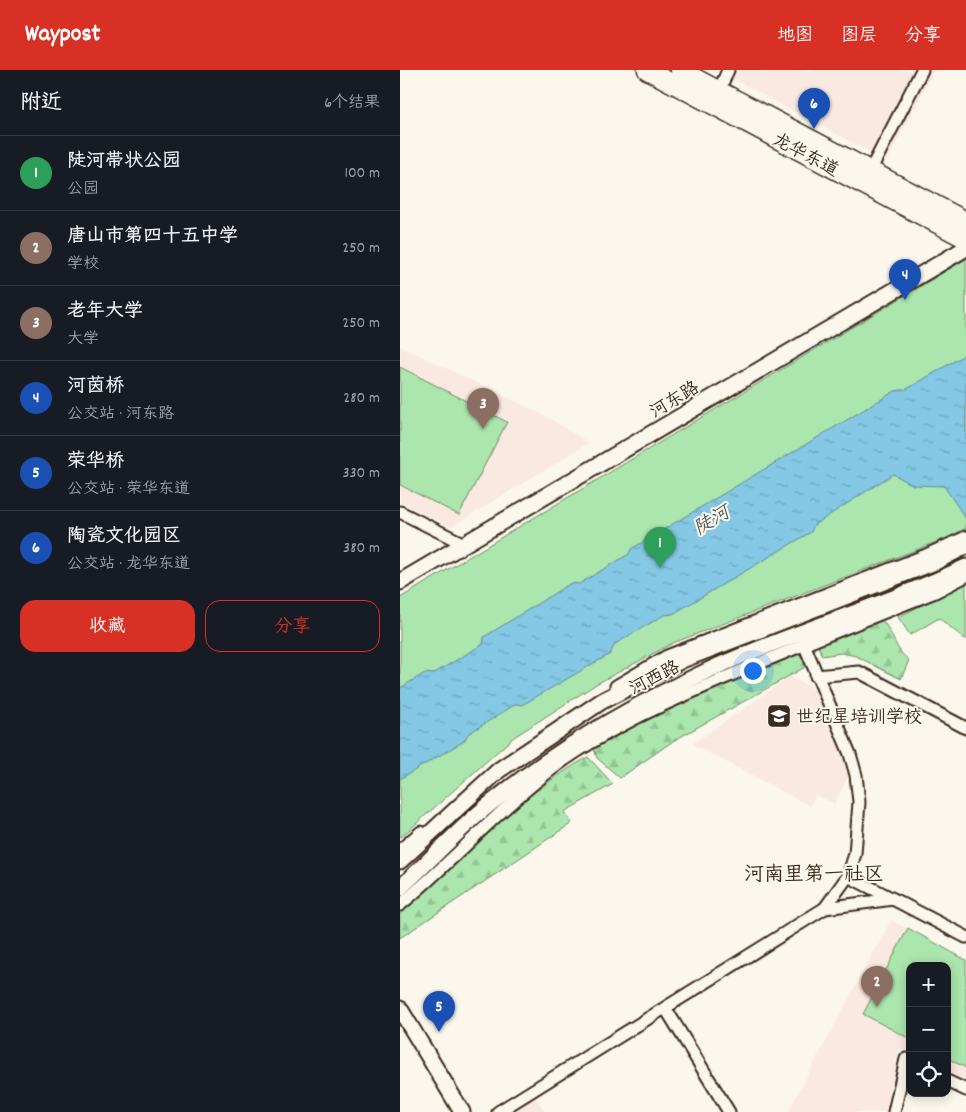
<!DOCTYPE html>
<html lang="zh">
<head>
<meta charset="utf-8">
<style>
  :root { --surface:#171b24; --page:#20242c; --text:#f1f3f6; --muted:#9ea1a6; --line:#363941; --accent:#d93025 }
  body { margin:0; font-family:Dekko,"LXGW WenKai TC",sans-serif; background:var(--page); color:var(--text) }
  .controls { position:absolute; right:15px; bottom:15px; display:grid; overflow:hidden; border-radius:10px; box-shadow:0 2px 12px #0003 }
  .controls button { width:45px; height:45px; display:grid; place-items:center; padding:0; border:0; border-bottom:1px solid var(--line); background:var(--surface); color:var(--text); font:25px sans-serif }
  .you { position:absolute; left:352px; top:600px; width:18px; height:18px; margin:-12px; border:4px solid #fff; border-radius:50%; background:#1a73e8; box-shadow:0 0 0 8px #1a73e833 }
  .badge { display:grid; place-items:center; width:32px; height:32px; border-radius:50%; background:var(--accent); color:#fff; font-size:16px; font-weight:700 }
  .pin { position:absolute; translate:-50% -41px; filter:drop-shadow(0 1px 2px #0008) }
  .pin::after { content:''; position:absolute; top:26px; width:18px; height:15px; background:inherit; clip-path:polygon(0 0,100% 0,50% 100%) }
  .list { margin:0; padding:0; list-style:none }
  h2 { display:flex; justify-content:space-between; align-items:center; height:65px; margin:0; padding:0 20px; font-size:21px }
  h2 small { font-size:16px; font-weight:400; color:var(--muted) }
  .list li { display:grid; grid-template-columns:32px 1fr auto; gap:15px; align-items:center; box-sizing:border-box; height:75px; padding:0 20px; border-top:1px solid var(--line) }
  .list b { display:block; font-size:19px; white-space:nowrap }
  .list p { margin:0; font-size:16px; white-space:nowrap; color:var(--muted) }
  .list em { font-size:16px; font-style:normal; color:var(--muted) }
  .actions { display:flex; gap:10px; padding:15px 20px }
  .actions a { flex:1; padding:11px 0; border:1px solid var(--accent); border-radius:15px; text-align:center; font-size:18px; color:var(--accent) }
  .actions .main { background:var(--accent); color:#fff }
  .icon { flex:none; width:28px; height:28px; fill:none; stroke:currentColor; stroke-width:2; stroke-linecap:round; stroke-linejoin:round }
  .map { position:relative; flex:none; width:566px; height:1042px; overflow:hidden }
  header { display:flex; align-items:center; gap:30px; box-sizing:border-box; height:70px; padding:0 25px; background:var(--accent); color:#fff }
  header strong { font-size:24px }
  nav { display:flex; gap:28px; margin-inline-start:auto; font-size:18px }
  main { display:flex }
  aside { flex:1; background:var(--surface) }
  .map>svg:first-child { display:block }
  .built { fill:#fae9e0 }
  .green { fill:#aae6ad; stroke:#728866 }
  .forest { fill:url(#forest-firs); stroke:#728866 }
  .water { fill:url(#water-ripples); stroke:#678995 }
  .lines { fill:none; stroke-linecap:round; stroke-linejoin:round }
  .street-casing { stroke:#3b2a1e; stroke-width:15 }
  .secondary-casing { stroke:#3b2a1e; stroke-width:19 }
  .primary-casing { stroke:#3b2a1e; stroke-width:21 }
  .street { stroke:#fbf7ec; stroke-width:11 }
  .secondary { stroke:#fbf7ec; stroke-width:15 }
  .primary { stroke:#fbf7ec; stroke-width:18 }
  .labels { text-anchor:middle; stroke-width:4; stroke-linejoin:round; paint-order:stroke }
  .street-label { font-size:18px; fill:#3b2a1e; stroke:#fbf7ec }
  .poi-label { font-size:18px; fill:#3b2a1e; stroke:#fbf7ec; text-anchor:start }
  .water-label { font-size:19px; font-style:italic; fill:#51595a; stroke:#fbf7ec }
  .quarter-label { font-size:20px; fill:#3b2a1e; stroke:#fbf7ec }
</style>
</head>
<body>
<header>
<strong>Waypost</strong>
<nav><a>地图</a><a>图层</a><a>分享</a></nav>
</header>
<main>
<aside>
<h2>附近<small>6个结果</small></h2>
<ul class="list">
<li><span class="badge" style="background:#2e9e5b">1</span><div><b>陡河带状公园</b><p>公园</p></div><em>100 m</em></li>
<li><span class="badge" style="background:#8d6e63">2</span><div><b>唐山市第四十五中学</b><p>学校</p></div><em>250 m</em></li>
<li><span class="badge" style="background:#8d6e63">3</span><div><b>老年大学</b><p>大学</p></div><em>250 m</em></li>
<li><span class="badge" style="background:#1a4fb4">4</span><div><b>河茵桥</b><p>公交站 · 河东路</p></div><em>280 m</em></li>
<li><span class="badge" style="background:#1a4fb4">5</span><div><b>荣华桥</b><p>公交站 · 荣华东道</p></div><em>330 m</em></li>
<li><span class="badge" style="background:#1a4fb4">6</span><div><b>陶瓷文化园区</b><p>公交站 · 龙华东道</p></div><em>380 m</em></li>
</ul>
<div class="actions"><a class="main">收藏</a><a>分享</a></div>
</aside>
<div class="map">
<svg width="566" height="1042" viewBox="0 0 566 1042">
  <defs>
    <pattern id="forest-firs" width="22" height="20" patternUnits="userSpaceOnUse" patternTransform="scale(1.25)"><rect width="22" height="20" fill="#aae6ad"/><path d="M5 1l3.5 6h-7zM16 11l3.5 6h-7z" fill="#93c594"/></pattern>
    <pattern id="water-ripples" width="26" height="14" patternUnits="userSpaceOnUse" patternTransform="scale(1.25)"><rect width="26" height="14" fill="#84c8e5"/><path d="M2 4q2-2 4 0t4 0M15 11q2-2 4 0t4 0" fill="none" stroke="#6da3b9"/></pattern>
  </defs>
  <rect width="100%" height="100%" fill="#fbf7ec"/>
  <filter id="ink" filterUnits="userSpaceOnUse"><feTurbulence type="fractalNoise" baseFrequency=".02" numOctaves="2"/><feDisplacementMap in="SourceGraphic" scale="10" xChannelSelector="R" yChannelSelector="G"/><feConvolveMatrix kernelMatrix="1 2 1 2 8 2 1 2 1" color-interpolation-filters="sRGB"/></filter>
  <g filter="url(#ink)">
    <g class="built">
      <polygon points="317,0 534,0 487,91"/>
      <polygon points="0,276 144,345 189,373 51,457 0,432"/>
      <polygon points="390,607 414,619 450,703 434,734 416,725 410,736 292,674"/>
      <polygon points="491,850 566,890 566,1013 547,1003 547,896 510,896 510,983 499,978 486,1042 388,1042"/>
      <polygon points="134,1025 145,1042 105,1042"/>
    </g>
    <g class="green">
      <polygon points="566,189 566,458 547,468 273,573 198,613 114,667 0,768 0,528"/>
      <polygon points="0,297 107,352 59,445 0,415"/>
      <polygon points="566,513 566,570 539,548 510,565 498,547"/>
      <polygon points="508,858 566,890 566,998 547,988 547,896 510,896 510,969 463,944"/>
    </g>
    <g class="forest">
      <path d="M482 550C493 562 495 581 509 590L501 609 456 586 441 583 422 586 418 576Z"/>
      <polygon points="399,583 407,596 273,671 220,708 197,688 194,679 274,635"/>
      <path d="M188 687 213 714 164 742 172 753 0 868V844C59 789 117 727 188 687Z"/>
    </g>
    <polygon class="water" points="566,284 566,449 544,416 513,415 493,404 414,455 411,462 273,544 264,545 215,574 210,584 122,635 116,634 68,664 64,671 0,709 0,618 25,603 33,604 83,574 84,567 171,513 179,514 229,484 231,479 495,321 507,319"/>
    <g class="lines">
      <defs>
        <g id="street">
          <polyline points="319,21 328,0"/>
          <polyline points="471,99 522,0"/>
          <polyline points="0,442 64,474"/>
          <polyline points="404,574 450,684 456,705 459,732 455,784 448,806 425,838"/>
          <polyline points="416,606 459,602 566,658"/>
          <polyline points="216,616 267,586 526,485 566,467"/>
          <polyline points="0,780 21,762"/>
          <polyline points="448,806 493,829"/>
          <path d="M0 835C52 792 98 740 152 699 203 660 264 634 322 609 392 579 462 551 533 523L566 506"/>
          <polyline points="266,939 329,1042"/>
          <polyline points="547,1011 566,1020"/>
          <polyline points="98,1042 425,838 493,829 566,867"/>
          <polyline points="494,1042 506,989 510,991"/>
        </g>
        <g id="secondary">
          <polyline points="0,512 566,178"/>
          <polyline points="0,791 99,700 202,631 282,590 535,492 566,476"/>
          <path d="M0 818C33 788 64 753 100 726 162 676 234 635 307 601 391 562 482 537 566 497"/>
          <polyline points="0,939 62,1042"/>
        </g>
        <g id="primary">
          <polyline points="247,0 566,169"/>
          <polyline points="280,0 566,151"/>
        </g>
      </defs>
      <use href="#street" class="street-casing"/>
      <use href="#secondary" class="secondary-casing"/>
      <use href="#primary" class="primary-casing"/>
      <use href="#street" class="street"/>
      <use href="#secondary" class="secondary"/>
      <use href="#primary" class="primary"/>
    </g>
  </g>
  <defs>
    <symbol id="school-square" viewBox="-11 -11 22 22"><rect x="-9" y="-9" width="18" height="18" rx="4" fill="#3b2a1e" stroke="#fbf7ec"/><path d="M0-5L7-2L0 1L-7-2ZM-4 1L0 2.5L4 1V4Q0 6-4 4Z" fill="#fff"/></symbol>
  </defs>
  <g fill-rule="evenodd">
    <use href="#school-square" x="365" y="632" width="28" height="28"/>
  </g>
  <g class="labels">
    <g class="street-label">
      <text transform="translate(406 84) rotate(28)" y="6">龙华东道</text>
      <text transform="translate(274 329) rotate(-31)" y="6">河东路</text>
      <text transform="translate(254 607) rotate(-27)" y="6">河西路</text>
    </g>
    <g class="poi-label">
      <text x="396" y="652">世纪星培训学校</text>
    </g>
    <g class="water-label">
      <text transform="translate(311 449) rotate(-31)" y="7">陡河</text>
    </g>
    <g class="quarter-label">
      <text x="414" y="810">河南里第一社区</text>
    </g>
  </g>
</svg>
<div class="controls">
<button>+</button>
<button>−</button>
<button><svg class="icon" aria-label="locate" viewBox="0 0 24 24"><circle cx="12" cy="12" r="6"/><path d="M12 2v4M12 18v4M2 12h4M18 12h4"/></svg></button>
</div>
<div class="you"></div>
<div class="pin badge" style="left:260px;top:498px;background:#2e9e5b">1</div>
<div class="pin badge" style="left:477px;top:937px;background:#8d6e63">2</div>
<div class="pin badge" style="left:83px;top:359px;background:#8d6e63">3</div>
<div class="pin badge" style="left:505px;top:230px;background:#1a4fb4">4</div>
<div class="pin badge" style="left:39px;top:962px;background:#1a4fb4">5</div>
<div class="pin badge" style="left:414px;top:59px;background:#1a4fb4">6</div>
</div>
</main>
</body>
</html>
